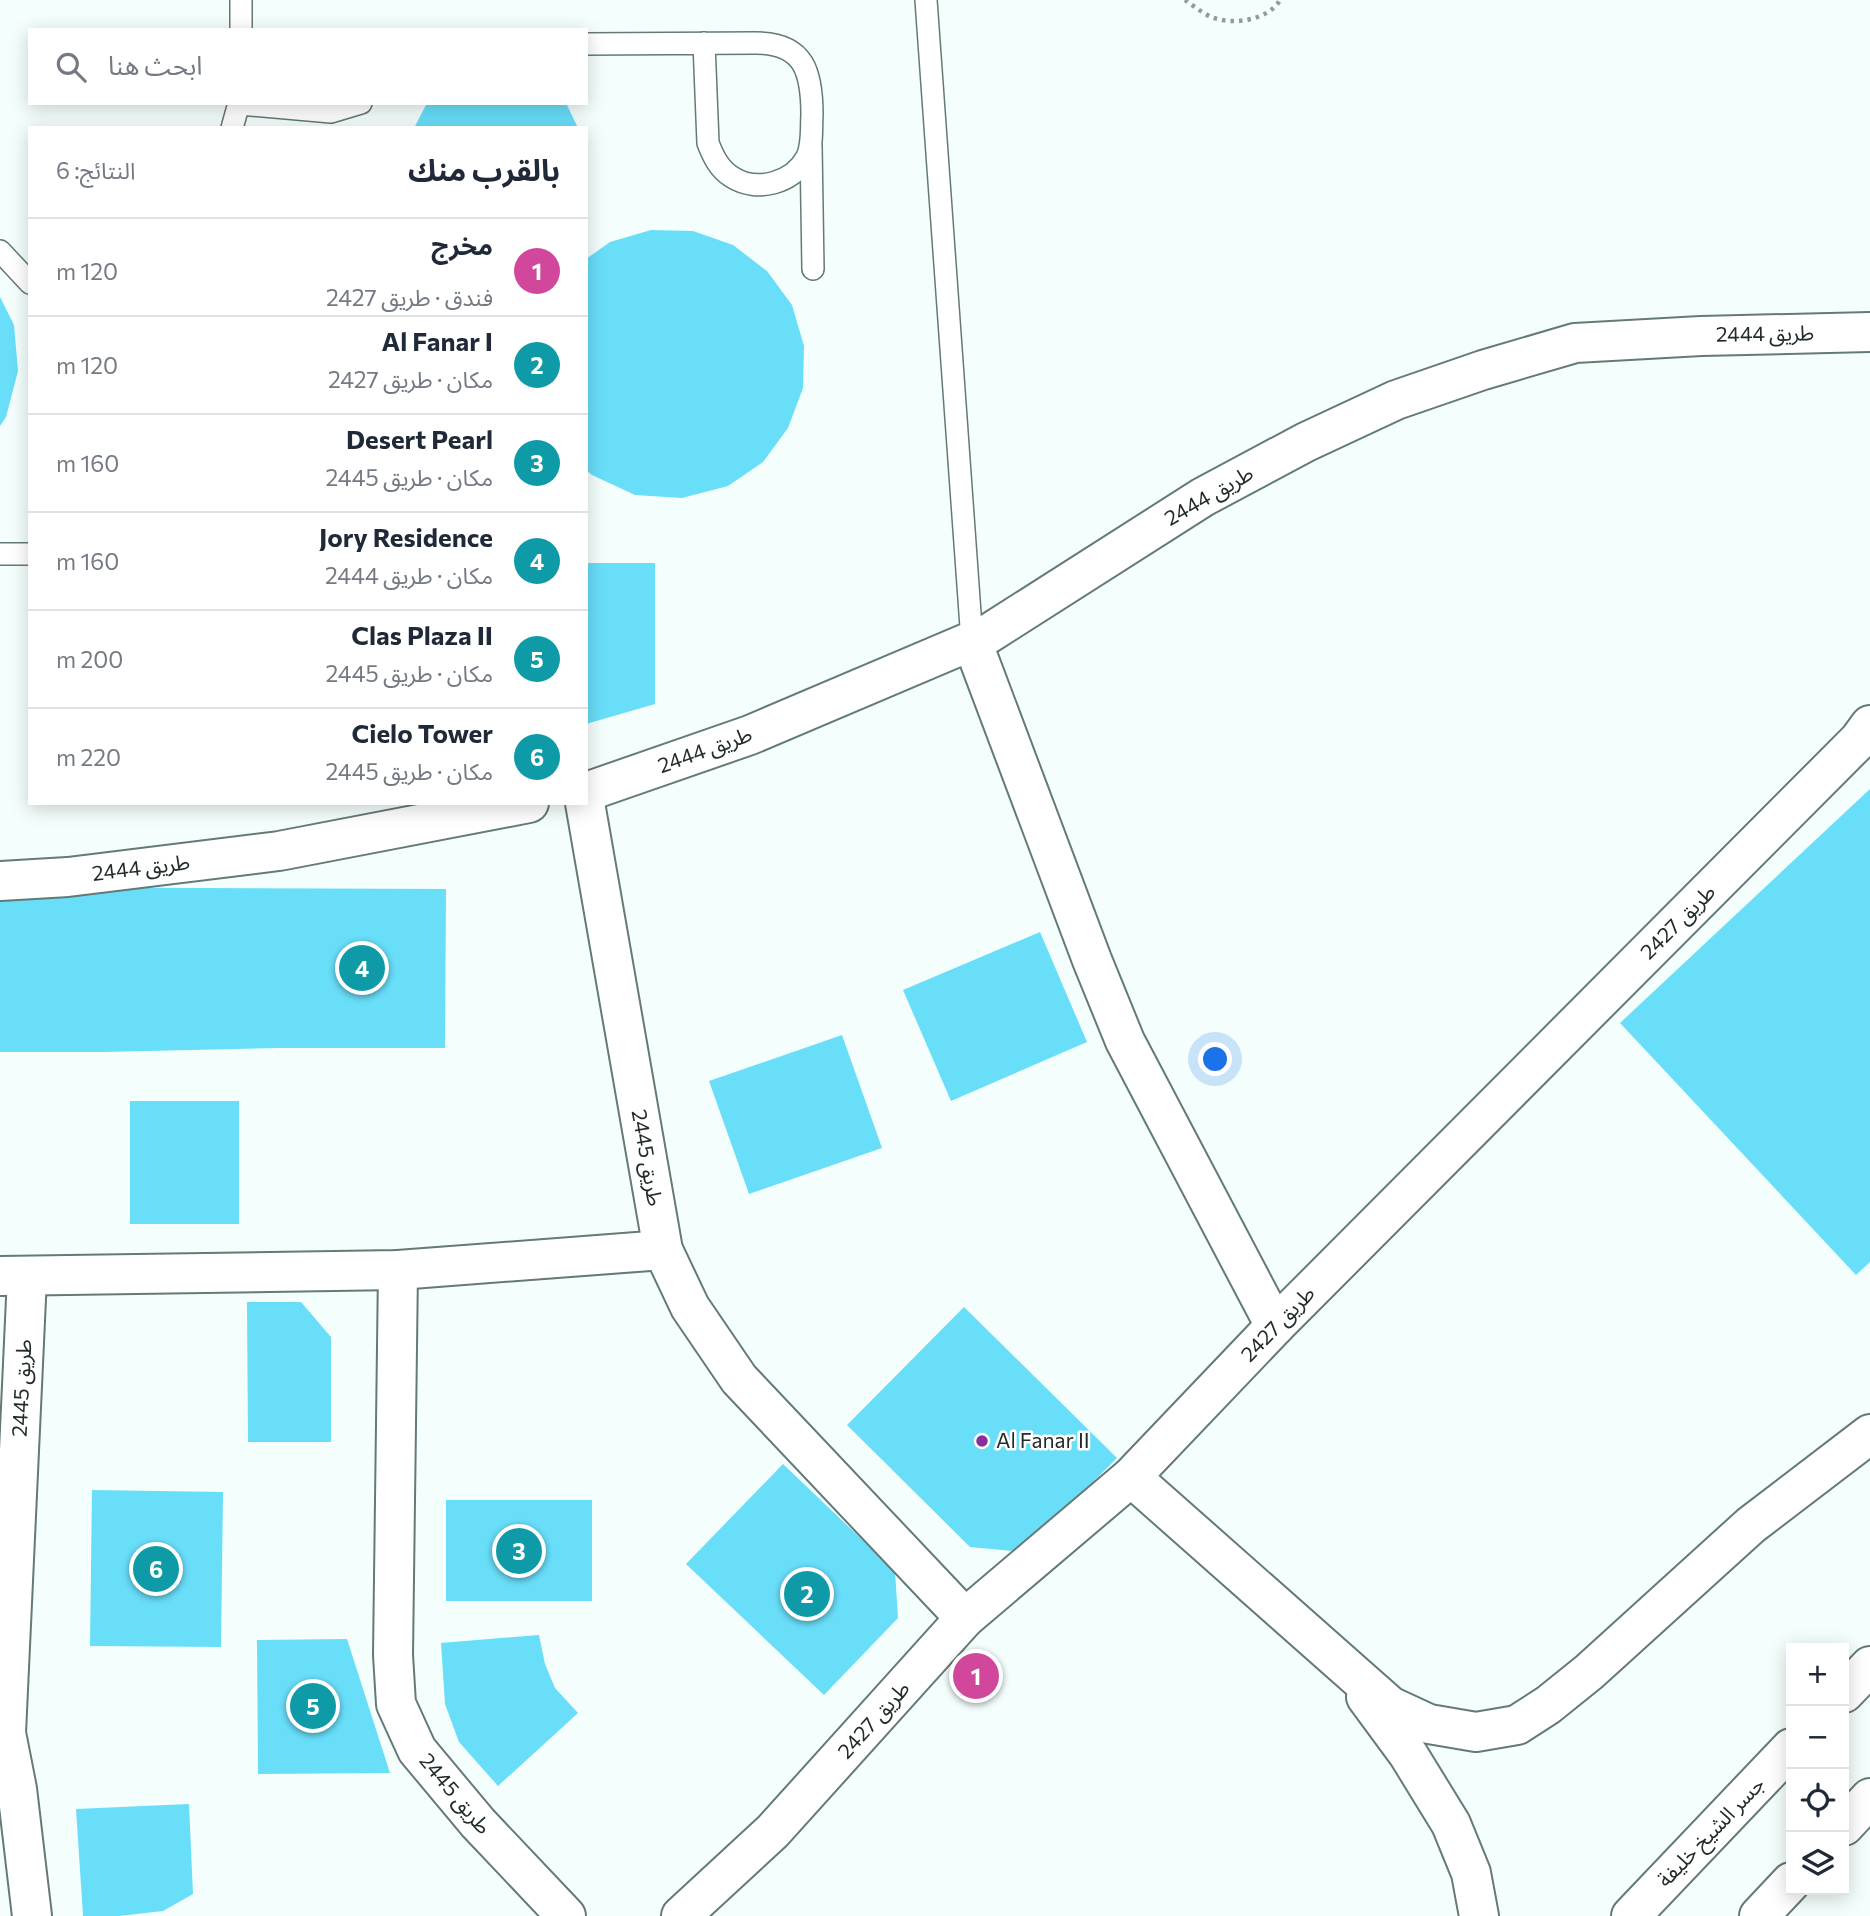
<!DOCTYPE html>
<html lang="ar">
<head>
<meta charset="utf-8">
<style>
  :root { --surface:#fff; --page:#f6f6f7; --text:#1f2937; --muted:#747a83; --line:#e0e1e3; --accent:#862f9d }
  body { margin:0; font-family:Commissioner,"Noto Sans Arabic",sans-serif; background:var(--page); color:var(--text); direction:rtl }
  .controls { position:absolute; right:21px; bottom:21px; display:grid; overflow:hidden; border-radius:0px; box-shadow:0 4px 18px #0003 }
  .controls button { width:63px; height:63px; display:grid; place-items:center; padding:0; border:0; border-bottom:2px solid var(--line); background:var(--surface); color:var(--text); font:35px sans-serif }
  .you { position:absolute; left:1216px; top:1060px; width:24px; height:24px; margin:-18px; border:5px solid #fff; border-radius:50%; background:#1a73e8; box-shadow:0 0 0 10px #1a73e833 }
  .badge { display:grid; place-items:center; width:46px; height:46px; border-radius:50%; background:var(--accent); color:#fff; font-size:23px; font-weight:700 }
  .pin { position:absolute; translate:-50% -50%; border:4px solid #fff; box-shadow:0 2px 7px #0006 }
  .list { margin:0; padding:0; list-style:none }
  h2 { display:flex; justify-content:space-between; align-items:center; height:91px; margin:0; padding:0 28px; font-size:30px }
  h2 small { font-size:23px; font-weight:400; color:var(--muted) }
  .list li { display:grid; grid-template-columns:46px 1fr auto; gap:21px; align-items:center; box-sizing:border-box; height:98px; padding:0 28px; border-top:2px solid var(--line) }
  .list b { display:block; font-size:26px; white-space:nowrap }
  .list p { margin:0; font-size:23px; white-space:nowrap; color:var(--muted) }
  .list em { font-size:23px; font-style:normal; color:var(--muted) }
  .icon { flex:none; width:38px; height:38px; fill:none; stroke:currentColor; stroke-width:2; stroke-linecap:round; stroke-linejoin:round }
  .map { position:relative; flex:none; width:1870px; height:1916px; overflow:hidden; direction:ltr }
  .search { position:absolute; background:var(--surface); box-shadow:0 4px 18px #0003; left:28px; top:28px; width:560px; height:77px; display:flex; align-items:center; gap:18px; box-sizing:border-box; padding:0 24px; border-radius:0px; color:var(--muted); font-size:26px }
  .panel { position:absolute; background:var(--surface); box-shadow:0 4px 18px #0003; left:28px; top:126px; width:560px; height:679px; border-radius:0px; direction:rtl }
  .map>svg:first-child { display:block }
  .building { fill:#69def9 }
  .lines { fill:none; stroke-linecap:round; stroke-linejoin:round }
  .service-casing { stroke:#637a78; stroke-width:24 }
  .minor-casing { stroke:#637a78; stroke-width:42 }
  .tertiary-casing { stroke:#637a78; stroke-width:42 }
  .motorway-casing { stroke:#637a78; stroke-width:42 }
  .path { stroke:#929c9b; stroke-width:4.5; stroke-dasharray:3.5 5; stroke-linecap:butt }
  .service { stroke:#fff; stroke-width:21 }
  .minor { stroke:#fff; stroke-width:38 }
  .tertiary { stroke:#fff; stroke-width:38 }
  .motorway { stroke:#fff; stroke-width:38 }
  .poi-dot { fill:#862f9d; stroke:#fff; stroke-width:2.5 }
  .labels { text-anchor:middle; stroke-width:5; stroke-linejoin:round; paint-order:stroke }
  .street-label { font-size:21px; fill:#222c2b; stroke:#fff }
  .poi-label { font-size:21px; fill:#222c2b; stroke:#fff; text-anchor:start }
</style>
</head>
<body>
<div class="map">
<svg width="1870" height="1916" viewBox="0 0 1870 1916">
  <rect width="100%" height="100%" fill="#f4fefd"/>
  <g class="building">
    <polygon points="427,103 566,103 578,128 414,128"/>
    <polygon points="651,230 693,231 733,245 767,271 792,305 804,346 803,388 788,428 763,462 728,486 682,498 635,495 592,475 586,470 586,259 610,242"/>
    <polygon points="0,297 14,325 18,371 6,417 0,426"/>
    <polygon points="586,563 655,563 655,704 586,724"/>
    <polygon points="1870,789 1870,1262 1856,1275 1620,1023"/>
    <polygon points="0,887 446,889 445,1048 279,1048 104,1052 0,1052"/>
    <polygon points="1040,932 1087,1042 951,1101 903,990"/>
    <polygon points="842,1035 882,1148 749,1194 709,1081"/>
    <rect x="130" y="1101" width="109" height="123"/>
    <polygon points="247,1302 301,1302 331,1337 331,1442 248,1442"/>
    <polygon points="964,1307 1117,1458 1023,1552 970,1547 847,1425"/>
    <polygon points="783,1464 895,1571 898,1618 824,1695 686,1564"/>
    <polygon points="92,1490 223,1492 221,1647 90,1646"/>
    <rect x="446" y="1500" width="146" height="101"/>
    <polygon points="539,1635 545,1664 555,1688 578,1713 498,1786 459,1742 445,1704 441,1643"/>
    <polygon points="347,1639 390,1773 258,1774 257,1640"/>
    <polygon points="189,1804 193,1894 163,1911 119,1916 83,1916 76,1809"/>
  </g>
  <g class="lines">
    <defs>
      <g id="service">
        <polyline points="926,0 972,641"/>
        <polyline points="241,30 241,0"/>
        <path d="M586 44 756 43C805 43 812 73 812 115 811 129 813 144 807 157 793 183 757 193 732 177 719 169 713 156 708 143L704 43"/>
        <polyline points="239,104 331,112 361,103"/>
        <polyline points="232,128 239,103"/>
        <polyline points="811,146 813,269"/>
        <polyline points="0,251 30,283"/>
        <polyline points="0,554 30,554"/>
      </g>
      <g id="minor">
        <polyline points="972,641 1092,960 1125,1041 1275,1326"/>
        <polyline points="585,803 663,1250 690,1307 739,1379 965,1618"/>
        <polyline points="398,1270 393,1655 396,1704 417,1750 478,1823 566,1916"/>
        <polyline points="0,1276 398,1270 663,1250"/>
        <polyline points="27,1277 6,1733 17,1789 32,1916"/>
      </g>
      <g id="tertiary">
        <polyline points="586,792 750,735 988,634 1203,497 1306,442 1396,400 1483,370 1575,343 1701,336 1870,332"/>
        <polyline points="0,881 68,877 279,851 529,803"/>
        <polyline points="681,1916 773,1831 965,1618 1131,1477 1275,1326 1859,740 1870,725"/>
      </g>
      <g id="motorway">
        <polyline points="1131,1477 1390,1706 1429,1724 1476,1732 1517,1725 1548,1705 1589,1672 1751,1525 1870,1434"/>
        <polyline points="1844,1693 1870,1666"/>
        <polyline points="1366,1697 1408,1754 1451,1824 1471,1873 1479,1916"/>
        <polyline points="1844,1826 1870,1798"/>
        <polyline points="1631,1916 1791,1748"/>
        <polyline points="1759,1916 1791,1882"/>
      </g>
    </defs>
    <use href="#service" class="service-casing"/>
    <use href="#minor" class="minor-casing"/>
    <use href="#tertiary" class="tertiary-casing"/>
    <use href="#motorway" class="motorway-casing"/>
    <path class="path" d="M1185 0C1192 5 1200 11 1209 16 1230 26 1268 21 1280 0"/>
    <use href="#service" class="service"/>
    <use href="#minor" class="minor"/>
    <use href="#tertiary" class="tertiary"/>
    <use href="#motorway" class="motorway"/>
  </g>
  <circle class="poi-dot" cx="982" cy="1441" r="7"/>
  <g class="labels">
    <g class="street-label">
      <text transform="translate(1765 334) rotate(-1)" y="7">طريق 2444</text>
      <text transform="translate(1209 496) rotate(-30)" y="7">طريق 2444</text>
      <text transform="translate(705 750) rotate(-20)" y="7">طريق 2444</text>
      <text transform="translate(141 868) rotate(-7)" y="7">طريق 2444</text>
      <text transform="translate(1678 922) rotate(-45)" y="7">طريق 2427</text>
      <text transform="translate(647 1158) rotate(80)" y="7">طريق 2445</text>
      <text transform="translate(1278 1324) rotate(-46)" y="7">طريق 2427</text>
      <text transform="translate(22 1388) rotate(-87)" y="7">طريق 2445</text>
      <text transform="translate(874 1720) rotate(-48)" y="7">طريق 2427</text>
      <text transform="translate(455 1794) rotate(50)" y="7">طريق 2445</text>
      <text transform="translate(1711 1832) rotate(-46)" y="7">جسر الشيخ خليفة</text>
    </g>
    <g class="poi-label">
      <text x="996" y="1448">Al Fanar II</text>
    </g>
  </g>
</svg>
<div class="controls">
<button>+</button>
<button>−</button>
<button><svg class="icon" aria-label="locate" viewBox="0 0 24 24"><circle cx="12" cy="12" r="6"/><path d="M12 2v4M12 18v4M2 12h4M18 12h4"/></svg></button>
<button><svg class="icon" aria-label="layers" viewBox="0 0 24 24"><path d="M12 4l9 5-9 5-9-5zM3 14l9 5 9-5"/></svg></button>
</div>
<div class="you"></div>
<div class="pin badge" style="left:976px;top:1676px;background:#d1479c">1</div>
<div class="pin badge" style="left:807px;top:1594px;background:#0f9aa8">2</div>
<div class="pin badge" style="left:519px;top:1551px;background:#0f9aa8">3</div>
<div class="pin badge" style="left:362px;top:968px;background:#0f9aa8">4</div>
<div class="pin badge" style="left:313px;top:1706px;background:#0f9aa8">5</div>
<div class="pin badge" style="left:156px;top:1569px;background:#0f9aa8">6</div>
<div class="search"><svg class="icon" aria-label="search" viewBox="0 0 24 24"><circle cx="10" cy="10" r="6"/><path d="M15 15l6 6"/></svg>ابحث هنا</div>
<section class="panel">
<h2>بالقرب منك<small>النتائج: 6</small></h2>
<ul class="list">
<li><span class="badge" style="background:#d1479c">1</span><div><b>مخرج</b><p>فندق · طريق 2427</p></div><em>120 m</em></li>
<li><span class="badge" style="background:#0f9aa8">2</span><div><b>Al Fanar I</b><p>مكان · طريق 2427</p></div><em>120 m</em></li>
<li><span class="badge" style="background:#0f9aa8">3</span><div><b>Desert Pearl</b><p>مكان · طريق 2445</p></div><em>160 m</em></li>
<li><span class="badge" style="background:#0f9aa8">4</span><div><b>Jory Residence</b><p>مكان · طريق 2444</p></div><em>160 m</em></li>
<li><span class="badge" style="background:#0f9aa8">5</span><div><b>Clas Plaza II</b><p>مكان · طريق 2445</p></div><em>200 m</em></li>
<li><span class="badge" style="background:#0f9aa8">6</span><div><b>Cielo Tower</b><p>مكان · طريق 2445</p></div><em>220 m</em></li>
</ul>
</section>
</div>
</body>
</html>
